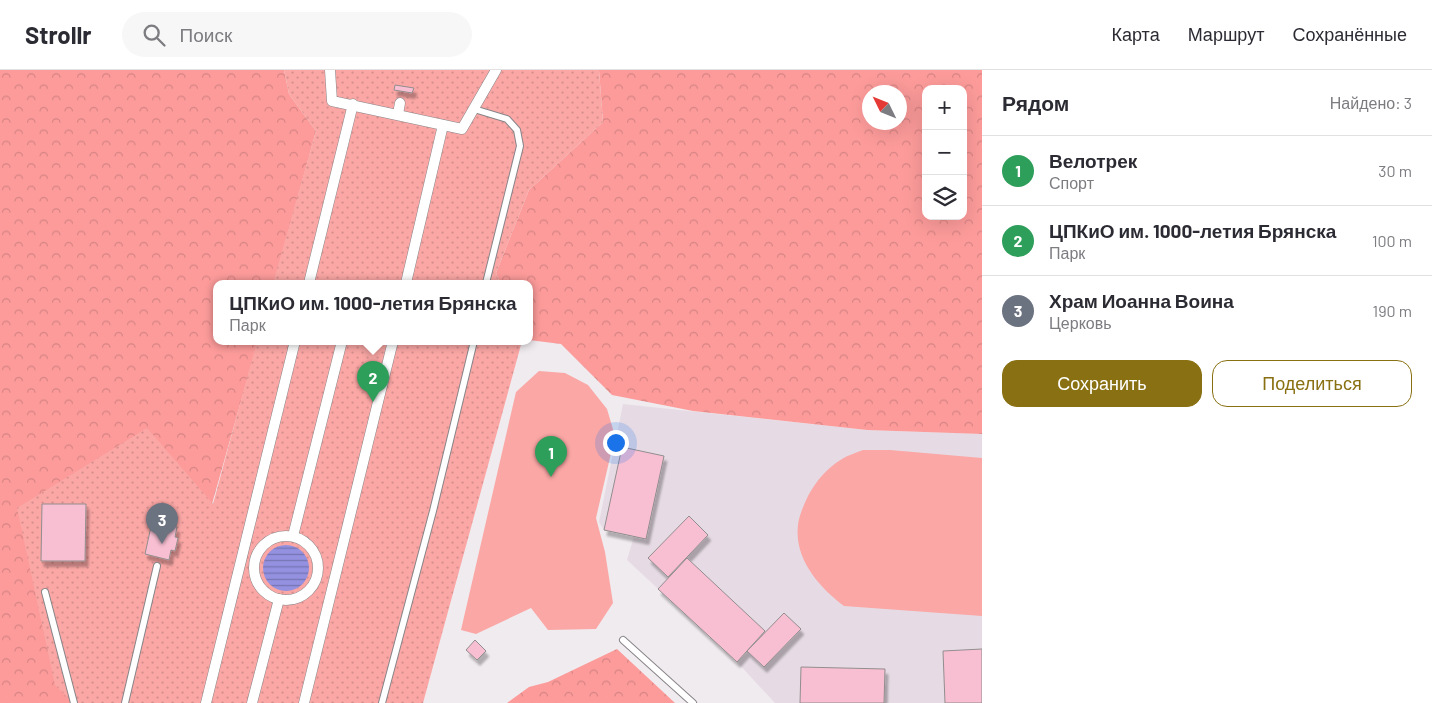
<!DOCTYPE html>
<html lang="ru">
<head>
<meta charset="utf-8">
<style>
  :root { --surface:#fff; --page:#f7f7f7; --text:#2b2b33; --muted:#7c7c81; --line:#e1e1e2; --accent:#897012 }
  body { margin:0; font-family:Barlow,sans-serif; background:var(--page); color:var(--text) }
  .controls { position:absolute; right:15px; top:15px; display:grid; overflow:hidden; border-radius:10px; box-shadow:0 5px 20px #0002 }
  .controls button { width:45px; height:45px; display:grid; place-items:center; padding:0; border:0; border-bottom:1px solid var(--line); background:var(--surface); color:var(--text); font:25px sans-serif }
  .compass { position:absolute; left:862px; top:15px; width:45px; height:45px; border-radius:50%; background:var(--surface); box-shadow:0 5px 20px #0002; rotate:313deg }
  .you { position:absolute; left:615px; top:372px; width:18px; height:18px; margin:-12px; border:4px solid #fff; border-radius:50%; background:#1a73e8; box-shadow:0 0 0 8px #1a73e833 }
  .badge { display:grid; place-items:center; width:32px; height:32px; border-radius:50%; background:var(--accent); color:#fff; font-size:16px; font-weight:700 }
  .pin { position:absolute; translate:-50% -41px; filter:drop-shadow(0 1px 2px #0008) }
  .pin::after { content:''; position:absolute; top:26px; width:18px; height:15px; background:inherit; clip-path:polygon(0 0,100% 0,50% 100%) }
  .popup { position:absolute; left:213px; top:210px; width:320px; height:65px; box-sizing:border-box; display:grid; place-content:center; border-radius:10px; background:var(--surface); filter:drop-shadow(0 1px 4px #0005); font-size:16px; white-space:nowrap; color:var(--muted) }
  .popup b { font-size:19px; color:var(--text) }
  .popup::after { content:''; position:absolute; left:50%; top:100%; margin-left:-10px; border:10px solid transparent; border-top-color:var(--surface) }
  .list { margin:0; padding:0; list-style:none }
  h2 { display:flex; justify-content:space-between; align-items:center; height:65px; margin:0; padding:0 20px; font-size:21px }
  h2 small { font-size:16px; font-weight:400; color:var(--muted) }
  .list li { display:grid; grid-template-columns:32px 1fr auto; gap:15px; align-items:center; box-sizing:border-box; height:70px; padding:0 20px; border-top:1px solid var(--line) }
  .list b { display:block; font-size:19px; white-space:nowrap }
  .list p { margin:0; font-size:16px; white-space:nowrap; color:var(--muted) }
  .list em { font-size:16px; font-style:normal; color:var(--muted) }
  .actions { display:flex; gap:10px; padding:15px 20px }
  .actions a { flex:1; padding:11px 0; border:1px solid var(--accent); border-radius:15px; text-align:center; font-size:18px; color:var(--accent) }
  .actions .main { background:var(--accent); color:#fff }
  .icon { flex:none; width:28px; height:28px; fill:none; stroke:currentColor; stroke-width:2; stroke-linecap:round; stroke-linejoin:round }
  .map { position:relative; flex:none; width:982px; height:633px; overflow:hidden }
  header { display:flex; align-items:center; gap:30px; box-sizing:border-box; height:70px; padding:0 25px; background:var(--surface); border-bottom:1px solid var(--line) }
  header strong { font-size:24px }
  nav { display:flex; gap:28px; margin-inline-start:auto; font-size:18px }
  .search { width:350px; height:45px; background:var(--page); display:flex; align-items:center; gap:12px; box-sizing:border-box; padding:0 18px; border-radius:28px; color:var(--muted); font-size:19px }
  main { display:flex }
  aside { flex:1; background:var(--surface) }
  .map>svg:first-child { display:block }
  .built { fill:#e6dbe4 }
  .grass { fill:#faa7a5 }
  .forest { fill:url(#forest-crowns); fill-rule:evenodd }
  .park { fill:url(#park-dots) }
  .water { fill:url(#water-rules) }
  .building { fill:#f8bfd2; stroke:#928d8e; filter:url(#shadow) }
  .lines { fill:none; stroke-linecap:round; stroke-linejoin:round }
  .service-casing { stroke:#898589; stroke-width:8 }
  .pedestrian-casing { stroke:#898589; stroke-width:11 }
  .service { stroke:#fff; stroke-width:6 }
  .pedestrian { stroke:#fff; stroke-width:10 }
</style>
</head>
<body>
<header>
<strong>Strollr</strong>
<div class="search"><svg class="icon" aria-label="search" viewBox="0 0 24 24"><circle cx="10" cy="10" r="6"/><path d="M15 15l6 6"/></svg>Поиск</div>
<nav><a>Карта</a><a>Маршрут</a><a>Сохранённые</a></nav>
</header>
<main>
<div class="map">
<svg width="982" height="633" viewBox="0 0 982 633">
  <defs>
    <pattern id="forest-crowns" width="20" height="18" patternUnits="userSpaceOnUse" patternTransform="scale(1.25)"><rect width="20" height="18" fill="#fc9b9a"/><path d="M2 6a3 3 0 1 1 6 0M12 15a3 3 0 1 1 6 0" fill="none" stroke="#d78484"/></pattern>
    <pattern id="park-dots" width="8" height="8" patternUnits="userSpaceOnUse" patternTransform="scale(1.25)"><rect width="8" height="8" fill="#faa7a5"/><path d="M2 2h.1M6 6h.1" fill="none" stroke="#d58f8d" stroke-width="1.8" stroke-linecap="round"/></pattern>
    <pattern id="water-rules" width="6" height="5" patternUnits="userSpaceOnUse" patternTransform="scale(1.25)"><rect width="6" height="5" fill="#9391e0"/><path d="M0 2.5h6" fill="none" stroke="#7775b4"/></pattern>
    <filter id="shadow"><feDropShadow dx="3" dy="5.5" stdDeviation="1" flood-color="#0004"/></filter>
  </defs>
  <rect width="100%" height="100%" fill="#f0ebef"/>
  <polygon class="built" points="623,334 867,360 982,364 982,633 775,633 737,592 627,490 634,466 604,460 599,452"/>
  <g class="grass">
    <polygon points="539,301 565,303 588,315 607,339 615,366 596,448 605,482 613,533 596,559 548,560 531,538 476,564 461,560 516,322"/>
    <path d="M863 380H890L982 388V546L844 536C819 517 794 489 798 455 799 445 804 435 808 426 816 411 827 398 842 389 848 385 856 383 863 380Z"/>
  </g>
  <g class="forest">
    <polygon points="0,0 284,0 289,24 316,61 274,213 217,213 217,271 258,271 212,434 176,392 73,633 0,633"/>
    <path d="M599 0H982V364L867 360 693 341 612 325 561 274 529 270V213H500L496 203 529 120 603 52ZM926 19H963V146H926ZM869 22H899V52H869Z"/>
    <polygon points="617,579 675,633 507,633 529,617 548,612"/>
  </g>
  <g class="park">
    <polygon points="284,0 599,0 603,52 529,120 496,203 500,213 273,213 316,61 289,24"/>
    <polygon points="257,271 522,271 423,633 73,633 55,615 17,438 147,358 213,434"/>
  </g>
  <circle class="water" cx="286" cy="498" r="23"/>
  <g class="building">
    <polygon points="395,15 414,18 412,23 394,20"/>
    <polygon points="622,377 664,386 646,469 604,460"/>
    <polygon points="42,434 86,434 85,491 41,491"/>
    <polygon points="689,446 708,465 668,507 648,488"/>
    <polygon points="152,452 177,457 175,467 178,468 175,481 171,480 169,490 145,484"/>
    <polygon points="687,488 765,561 737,592 658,519"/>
    <polygon points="784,543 801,559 764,597 747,581"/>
    <polygon points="475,570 486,581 477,590 466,580"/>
    <polygon points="982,579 982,633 945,633 943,581"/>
    <polygon points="801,597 885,599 884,633 800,633"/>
  </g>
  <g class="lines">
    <defs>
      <g id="service">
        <polyline points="474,39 507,49 517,60 520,76 486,213"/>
        <polyline points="45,522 74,633"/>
        <polyline points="623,570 693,633"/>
        <polyline points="125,633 157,496"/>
        <polyline points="382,633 433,441 474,271"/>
      </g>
      <g id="pedestrian">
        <polyline points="330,0 332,31 462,59 496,0"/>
        <polyline points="398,44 400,33"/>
        <polyline points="309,213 353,34"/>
        <polyline points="406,213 443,55"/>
        <polyline points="293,466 342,271"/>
        <circle cx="286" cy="498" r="32"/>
        <polyline points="206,633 295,271"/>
        <polyline points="252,633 279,529"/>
        <polyline points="304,633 393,271"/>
      </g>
    </defs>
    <use href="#service" class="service-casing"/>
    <use href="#pedestrian" class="pedestrian-casing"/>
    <use href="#service" class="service"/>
    <use href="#pedestrian" class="pedestrian"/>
  </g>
</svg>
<div class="controls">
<button>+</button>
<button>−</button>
<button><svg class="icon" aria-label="layers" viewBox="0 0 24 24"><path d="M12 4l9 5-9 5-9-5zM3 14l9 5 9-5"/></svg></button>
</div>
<svg class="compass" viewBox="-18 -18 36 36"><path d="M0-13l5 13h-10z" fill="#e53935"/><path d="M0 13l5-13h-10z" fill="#7c7c81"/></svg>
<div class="you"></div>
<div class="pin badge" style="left:551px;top:407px;background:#2e9e5b">1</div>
<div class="pin badge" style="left:373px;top:332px;background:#2e9e5b">2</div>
<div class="popup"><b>ЦПКиО им. 1000-летия Брянска</b>Парк</div>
<div class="pin badge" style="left:162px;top:474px;background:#6b7280">3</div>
</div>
<aside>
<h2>Рядом<small>Найдено: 3</small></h2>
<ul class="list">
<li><span class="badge" style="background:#2e9e5b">1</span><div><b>Велотрек</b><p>Спорт</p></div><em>30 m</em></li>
<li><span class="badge" style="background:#2e9e5b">2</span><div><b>ЦПКиО им. 1000-летия Брянска</b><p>Парк</p></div><em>100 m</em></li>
<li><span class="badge" style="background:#6b7280">3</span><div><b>Храм Иоанна Воина</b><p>Церковь</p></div><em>190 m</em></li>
</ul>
<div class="actions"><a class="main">Сохранить</a><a>Поделиться</a></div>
</aside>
</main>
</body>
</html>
